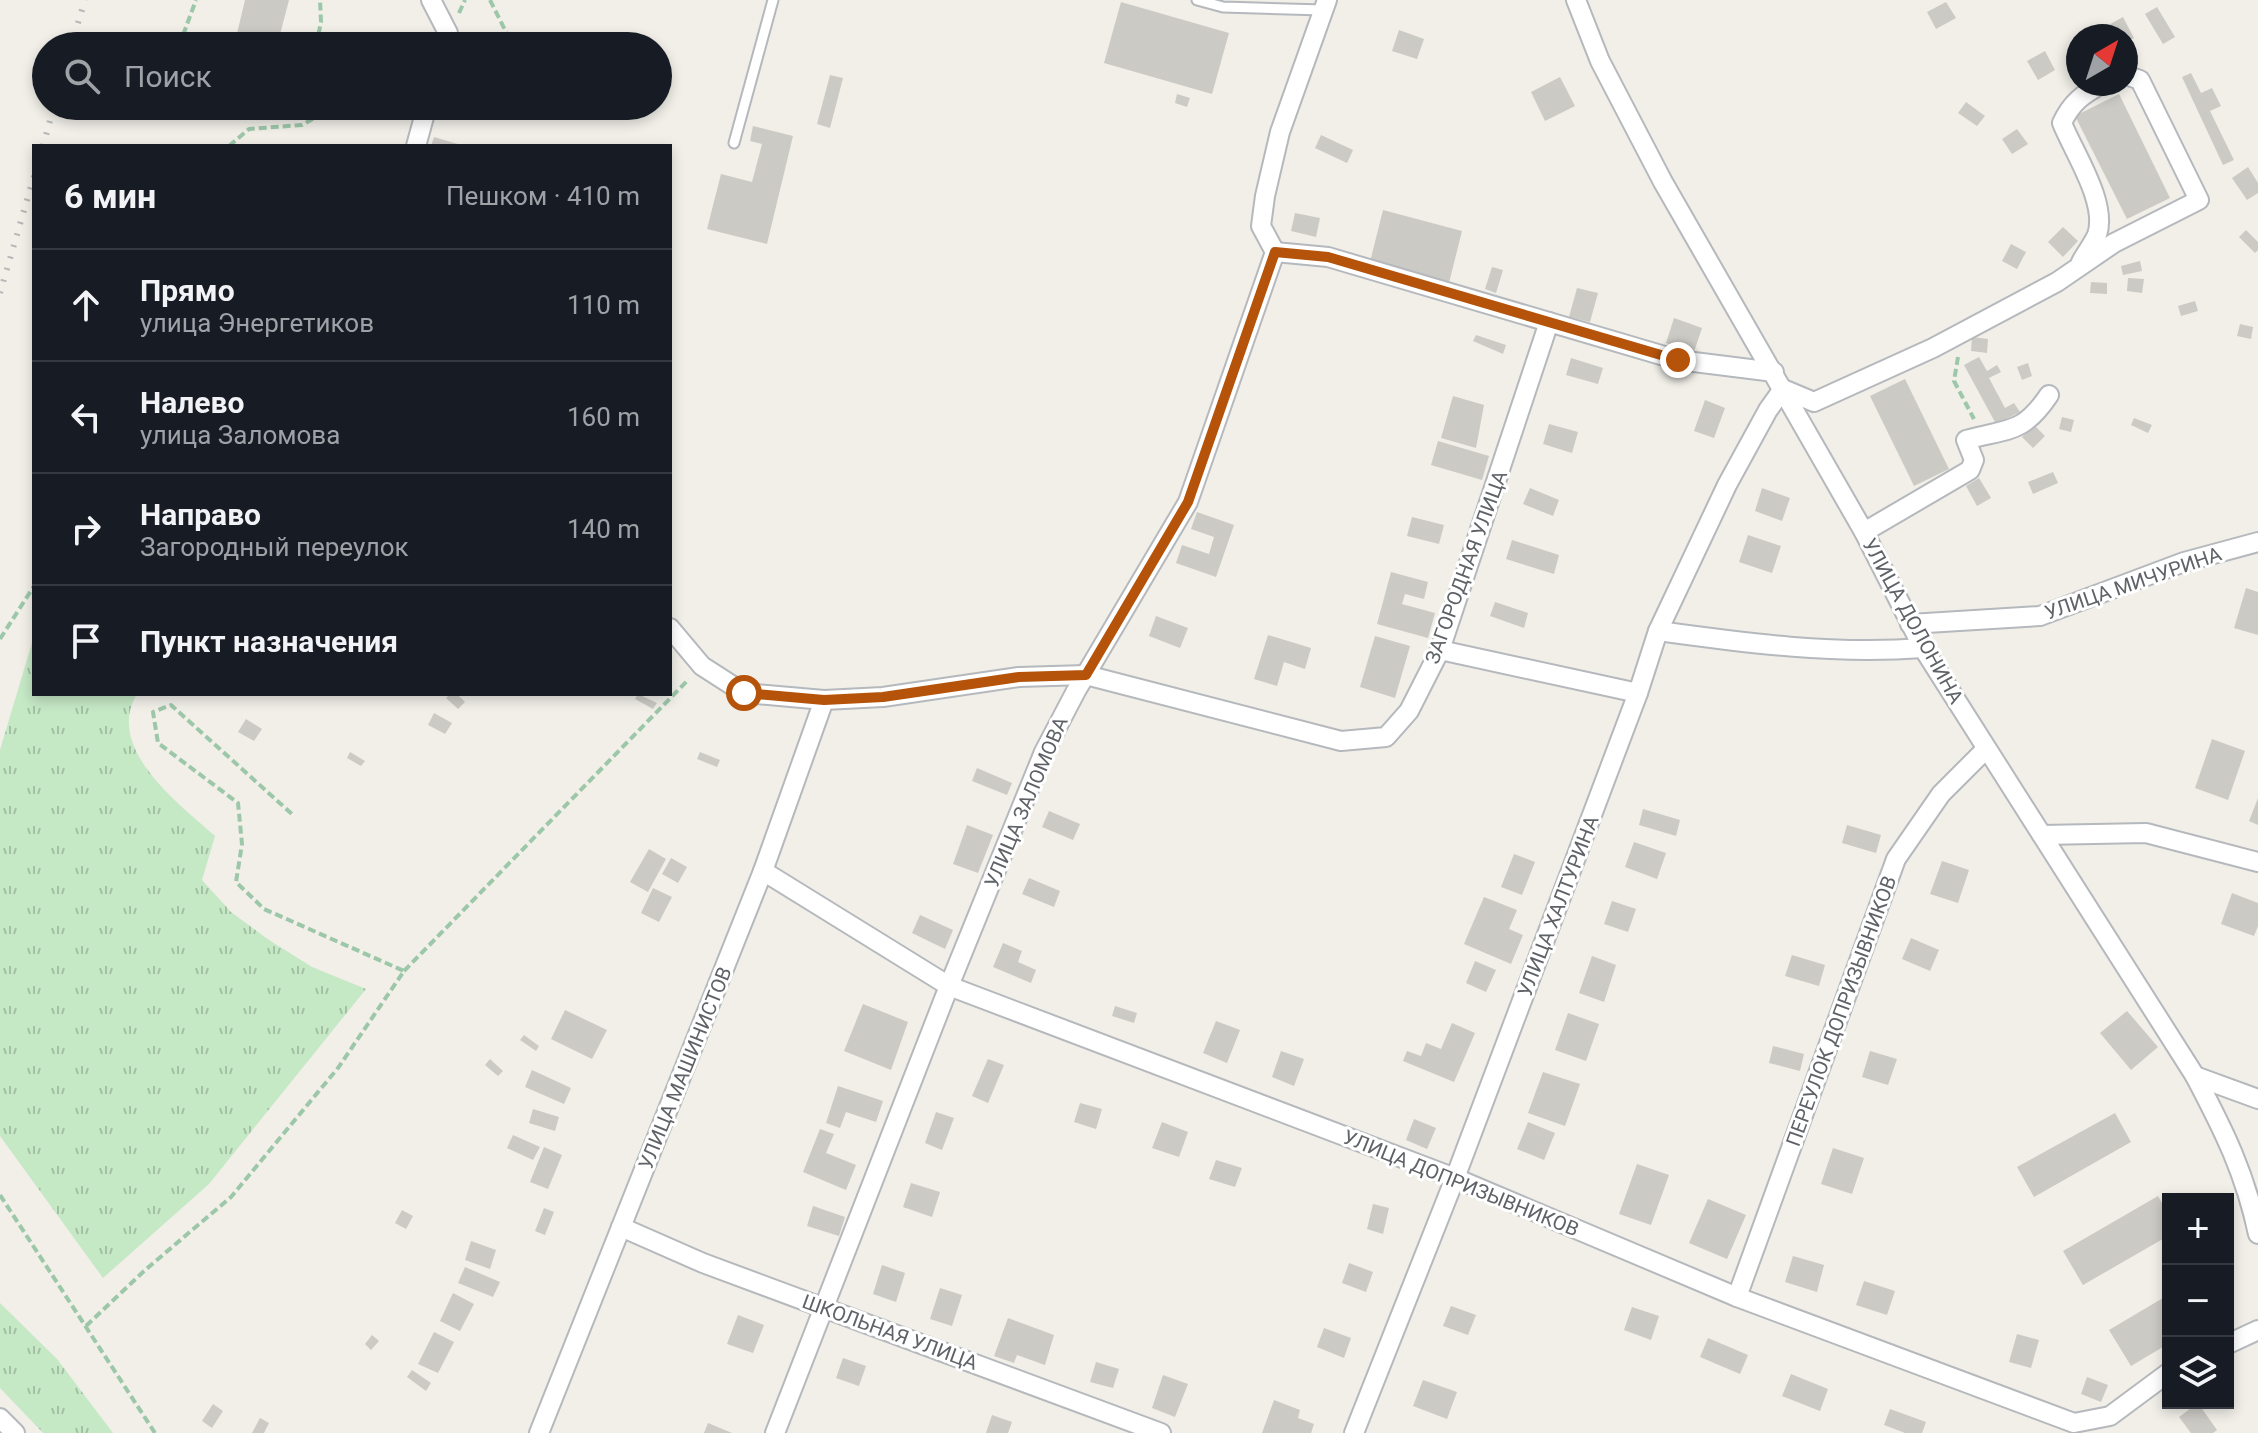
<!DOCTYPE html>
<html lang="ru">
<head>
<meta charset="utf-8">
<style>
  :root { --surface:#171b24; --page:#242831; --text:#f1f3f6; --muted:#9ea1a6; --line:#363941 }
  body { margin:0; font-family:Roboto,sans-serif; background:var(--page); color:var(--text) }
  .controls { position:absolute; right:24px; bottom:24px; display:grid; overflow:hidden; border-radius:0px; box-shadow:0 4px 12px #0003 }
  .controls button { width:72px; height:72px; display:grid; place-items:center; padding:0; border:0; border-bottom:2px solid var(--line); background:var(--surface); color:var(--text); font:40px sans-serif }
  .compass { position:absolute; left:2066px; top:24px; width:72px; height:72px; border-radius:50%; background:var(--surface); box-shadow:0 4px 12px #0003; rotate:39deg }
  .stop { position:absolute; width:24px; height:24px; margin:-18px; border:6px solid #b45309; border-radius:50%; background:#fff }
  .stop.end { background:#b45309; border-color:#fff; box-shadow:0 2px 8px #0008 }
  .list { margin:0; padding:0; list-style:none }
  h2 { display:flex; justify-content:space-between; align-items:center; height:104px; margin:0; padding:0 32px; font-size:34px }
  h2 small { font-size:26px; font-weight:400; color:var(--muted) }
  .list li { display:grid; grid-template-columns:52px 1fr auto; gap:24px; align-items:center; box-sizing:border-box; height:112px; padding:0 32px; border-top:2px solid var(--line) }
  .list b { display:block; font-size:30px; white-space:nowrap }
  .list p { margin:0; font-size:26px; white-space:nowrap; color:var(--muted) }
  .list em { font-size:26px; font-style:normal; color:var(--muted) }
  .icon { flex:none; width:44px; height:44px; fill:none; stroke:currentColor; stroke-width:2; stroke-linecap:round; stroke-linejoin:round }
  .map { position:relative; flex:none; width:2258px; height:1433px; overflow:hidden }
  .search { position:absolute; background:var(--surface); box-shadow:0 4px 12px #0003; left:32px; top:32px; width:640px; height:88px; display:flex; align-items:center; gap:20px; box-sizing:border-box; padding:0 28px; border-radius:44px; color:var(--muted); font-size:30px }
  .panel { position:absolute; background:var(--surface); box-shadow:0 4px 12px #0003; left:32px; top:144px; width:640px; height:552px; border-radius:0px }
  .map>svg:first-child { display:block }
  .grass { fill:url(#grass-tufts) }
  .building { fill:#cccac5 }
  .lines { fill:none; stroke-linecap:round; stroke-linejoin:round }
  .lane-casing { stroke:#b5b8bc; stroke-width:13 }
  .street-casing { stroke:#b5b8bc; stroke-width:22 }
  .path { stroke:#9cc7a9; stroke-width:4; stroke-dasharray:8 4; stroke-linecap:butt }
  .lane { stroke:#fff; stroke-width:9 }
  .street { stroke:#fff; stroke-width:18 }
  .rail { stroke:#b6b7b8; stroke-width:6; stroke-dasharray:2 10; stroke-linecap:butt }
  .route { stroke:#b45309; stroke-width:10 }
  .labels { text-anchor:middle; stroke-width:6; stroke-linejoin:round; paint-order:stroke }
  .street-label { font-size:20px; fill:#5f6368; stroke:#fff }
</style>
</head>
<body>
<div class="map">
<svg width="2258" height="1433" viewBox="0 0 2258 1433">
  <defs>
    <pattern id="grass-tufts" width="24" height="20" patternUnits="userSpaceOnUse" patternTransform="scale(2)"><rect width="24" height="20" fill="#c5e8c5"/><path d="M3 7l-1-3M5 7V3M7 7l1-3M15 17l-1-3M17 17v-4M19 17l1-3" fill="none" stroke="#a3c0a4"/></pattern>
  </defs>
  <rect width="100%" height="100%" fill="#f1efe8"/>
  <g class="grass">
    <path d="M34 636V694H137C104 748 179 804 215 836L202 880 231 912 269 940 312 967 366 989 209 1184 103 1278 0 1136V750Z"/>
    <polygon points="0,1303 57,1359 113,1433 43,1433 0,1388"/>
  </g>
  <g class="building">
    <polygon points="245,0 289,0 277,46 234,46"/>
    <polygon points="1121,2 1229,33 1212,94 1104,63"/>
    <polygon points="1946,2 1956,18 1936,29 1927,12"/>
    <polygon points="2157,7 2175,37 2163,44 2145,14"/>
    <polygon points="2123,17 2134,38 2126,42 2126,36 2107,36 2103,28"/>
    <polygon points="1399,30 1424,39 1417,59 1392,51"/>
    <polygon points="2045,51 2055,70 2038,80 2027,61"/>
    <polygon points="2191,73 2201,93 2212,88 2221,106 2210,111 2234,160 2223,165 2182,77"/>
    <polygon points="830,75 843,78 830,128 817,124"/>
    <polygon points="1560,77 1575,106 1545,121 1531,92"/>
    <polygon points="1177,94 1190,98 1187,107 1175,103"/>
    <polygon points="2119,94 2170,198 2127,219 2075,116"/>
    <polygon points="1966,102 1985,116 1977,126 1958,113"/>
    <polygon points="753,126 793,136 767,244 707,229 721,174 752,182 762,144 750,141"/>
    <polygon points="2017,129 2028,144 2012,154 2002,139"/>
    <polygon points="1321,135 1353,150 1347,163 1315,148"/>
    <polygon points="434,137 461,145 461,146 431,146"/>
    <polygon points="2248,167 2258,183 2258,193 2247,200 2232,178"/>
    <polygon points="1383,210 1462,231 1449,283 1370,262"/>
    <polygon points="1295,213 1320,218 1316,237 1291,231"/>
    <polygon points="2063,227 2078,241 2063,257 2048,242"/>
    <polygon points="2246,230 2258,242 2258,250 2255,253 2239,237"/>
    <polygon points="2011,244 2026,252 2017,269 2002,261"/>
    <polygon points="2140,261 2142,271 2123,275 2121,266"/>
    <polygon points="1492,267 1503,270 1496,293 1485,289"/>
    <polygon points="2128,278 2144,279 2142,293 2127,291"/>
    <polygon points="2091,282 2107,283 2107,294 2090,293"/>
    <polygon points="1577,288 1598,293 1590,322 1569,317"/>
    <polygon points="2195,301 2198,311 2181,316 2178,306"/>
    <polygon points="1674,318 1702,328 1694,352 1666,343"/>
    <polygon points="2240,324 2253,327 2251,339 2237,336"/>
    <polygon points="1476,335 1506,345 1503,354 1473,341"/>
    <polygon points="1972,337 1988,339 1987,353 1971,351"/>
    <polygon points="1979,357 1987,371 1997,365 2001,372 1989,378 2005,408 2014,403 2020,412 1996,424 1964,365"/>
    <polygon points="1571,358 1603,368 1598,384 1566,375"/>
    <polygon points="2028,363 2032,376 2022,380 2017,367"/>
    <polygon points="1905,379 1949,469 1914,486 1870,396"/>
    <polygon points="1453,396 1484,405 1476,448 1441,438"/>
    <polygon points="1705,400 1725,408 1714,438 1694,431"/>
    <polygon points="2062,417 2074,420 2071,432 2059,429"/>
    <polygon points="2134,418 2152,425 2148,433 2131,425"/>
    <polygon points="1549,424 1578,432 1572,453 1543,444"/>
    <polygon points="2034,425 2045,436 2033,448 2022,437"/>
    <polygon points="1438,441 1489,456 1482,480 1431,465"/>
    <polygon points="2053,472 2058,483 2033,494 2028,482"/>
    <polygon points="1979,478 1991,498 1977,506 1966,486"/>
    <polygon points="1530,488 1559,500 1553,516 1523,504"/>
    <polygon points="1762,488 1790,498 1782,521 1755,511"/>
    <polygon points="1197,512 1234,525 1216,577 1176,563 1182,545 1209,554 1214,537 1191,529"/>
    <polygon points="1412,517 1444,525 1439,544 1407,536"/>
    <polygon points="1748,535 1781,546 1772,573 1739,562"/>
    <polygon points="1512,540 1559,555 1554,574 1506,559"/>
    <polygon points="1391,572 1428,582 1424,599 1405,594 1402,604 1435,613 1428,638 1377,624"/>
    <polygon points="2246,588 2258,592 2258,635 2234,628"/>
    <polygon points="1495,602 1528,613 1524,628 1490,616"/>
    <polygon points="1156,616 1188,628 1180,648 1149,636"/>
    <polygon points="1268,635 1311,648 1305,669 1284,662 1277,686 1254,679"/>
    <polygon points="1375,636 1410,646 1395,698 1360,687"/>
    <polygon points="450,694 457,694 465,702 458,709 446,698"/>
    <polygon points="638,694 657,703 653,709 635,699"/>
    <polygon points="434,713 452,723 445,734 428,725"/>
    <polygon points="246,719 262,729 254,741 238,732"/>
    <polygon points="2212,739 2245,751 2228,800 2195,788"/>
    <polygon points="350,752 365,761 361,766 347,758"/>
    <polygon points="700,752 720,760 717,767 697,759"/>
    <polygon points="977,768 1012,783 1007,795 972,781"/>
    <polygon points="2258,798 2258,825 2249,821"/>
    <polygon points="1643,809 1680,820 1676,836 1639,825"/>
    <polygon points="1049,811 1080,824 1073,840 1042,827"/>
    <polygon points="967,825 993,835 978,873 953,864"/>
    <polygon points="1847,825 1881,835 1876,853 1842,843"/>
    <polygon points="1634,842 1666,853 1657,879 1625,867"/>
    <polygon points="649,849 666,859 648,892 630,882"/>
    <polygon points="1514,854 1535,862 1522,895 1501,887"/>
    <polygon points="671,858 687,867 678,883 662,874"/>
    <polygon points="1942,861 1969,870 1958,903 1930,894"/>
    <polygon points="1029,878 1060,891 1054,907 1022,894"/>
    <polygon points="653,888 672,897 659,922 641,913"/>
    <polygon points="2232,893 2258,903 2258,926 2254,936 2221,924"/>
    <polygon points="1484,897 1517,910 1509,929 1523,935 1511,964 1464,944"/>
    <polygon points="1612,901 1636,909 1628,932 1604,924"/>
    <polygon points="920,915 953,930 945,949 912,933"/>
    <polygon points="1911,938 1939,950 1930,971 1902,959"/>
    <polygon points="1003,943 1022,951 1018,962 1036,970 1031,983 993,967"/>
    <polygon points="1792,955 1825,965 1819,986 1785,976"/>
    <polygon points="1592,956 1616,965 1604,1002 1579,993"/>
    <polygon points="1475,961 1496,970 1486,992 1466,983"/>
    <polygon points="863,1004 908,1022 891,1070 844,1051"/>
    <polygon points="1115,1006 1137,1013 1134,1023 1112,1016"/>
    <polygon points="565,1010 607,1030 592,1059 551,1039"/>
    <polygon points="2127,1011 2158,1047 2131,1070 2100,1033"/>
    <polygon points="1568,1013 1599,1024 1586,1061 1555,1050"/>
    <polygon points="1216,1021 1240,1030 1227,1063 1203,1053"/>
    <polygon points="1452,1023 1475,1033 1454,1082 1403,1061 1407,1051 1421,1056 1426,1043 1441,1049"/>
    <polygon points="524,1035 539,1046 536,1051 520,1040"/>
    <polygon points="1773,1046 1804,1054 1800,1071 1769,1063"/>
    <polygon points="1281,1051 1304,1059 1294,1086 1272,1077"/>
    <polygon points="1870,1051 1897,1059 1888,1085 1862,1077"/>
    <polygon points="490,1059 503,1071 498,1076 485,1065"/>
    <polygon points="988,1059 1004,1065 988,1103 972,1096"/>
    <polygon points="532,1070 571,1088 564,1104 525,1087"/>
    <polygon points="1543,1072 1580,1084 1565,1126 1528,1113"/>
    <polygon points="838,1086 883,1101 876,1122 846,1112 840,1128 826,1123"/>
    <polygon points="1080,1103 1102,1109 1096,1129 1074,1122"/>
    <polygon points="533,1109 559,1117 555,1131 529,1123"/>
    <polygon points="936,1112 954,1118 942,1150 925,1143"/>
    <polygon points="2115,1113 2131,1142 2034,1197 2017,1167"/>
    <polygon points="1414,1119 1436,1128 1427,1149 1406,1140"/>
    <polygon points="1162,1122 1188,1132 1179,1157 1152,1148"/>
    <polygon points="1528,1122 1555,1133 1544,1160 1517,1149"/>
    <polygon points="820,1129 834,1134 826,1153 856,1165 846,1190 803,1172"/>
    <polygon points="513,1135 540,1147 533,1160 507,1148"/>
    <polygon points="544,1147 562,1155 548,1189 530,1182"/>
    <polygon points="1833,1148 1864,1158 1852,1194 1821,1184"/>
    <polygon points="1216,1160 1242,1168 1235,1187 1209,1179"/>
    <polygon points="1637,1164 1669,1175 1651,1225 1619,1214"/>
    <polygon points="911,1183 940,1192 932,1217 903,1207"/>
    <polygon points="2158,1196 2168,1213 2168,1236 2083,1285 2063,1251"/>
    <polygon points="1708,1199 1746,1215 1727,1259 1689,1243"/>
    <polygon points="1373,1204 1389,1208 1383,1234 1367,1229"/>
    <polygon points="813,1206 845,1217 839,1236 807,1226"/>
    <polygon points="544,1208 554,1212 545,1235 535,1231"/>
    <polygon points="402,1210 413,1216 406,1229 395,1223"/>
    <polygon points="471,1241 496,1250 490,1269 465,1260"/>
    <polygon points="1793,1256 1824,1265 1817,1292 1785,1282"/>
    <polygon points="1349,1263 1373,1272 1366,1292 1342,1283"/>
    <polygon points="882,1265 905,1273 896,1302 873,1294"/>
    <polygon points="465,1267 500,1282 493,1297 458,1283"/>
    <polygon points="1864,1281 1895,1291 1887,1315 1856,1305"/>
    <polygon points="940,1288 962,1295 952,1326 930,1319"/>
    <polygon points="453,1293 474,1304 460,1331 440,1321"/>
    <polygon points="2168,1295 2168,1344 2131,1366 2109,1330"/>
    <polygon points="1451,1306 1476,1315 1468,1335 1443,1326"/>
    <polygon points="1632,1307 1659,1316 1651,1340 1624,1330"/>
    <polygon points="738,1315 764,1325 753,1353 727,1344"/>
    <polygon points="1008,1318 1054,1335 1045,1365 1017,1355 1014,1363 994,1356"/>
    <polygon points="1324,1328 1351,1338 1344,1358 1317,1347"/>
    <polygon points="434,1332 454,1342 438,1373 418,1364"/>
    <polygon points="2017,1334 2039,1340 2031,1368 2009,1362"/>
    <polygon points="372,1335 379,1341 371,1350 365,1344"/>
    <polygon points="1708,1338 1748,1355 1740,1374 1700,1357"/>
    <polygon points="843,1358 866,1366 859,1386 836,1378"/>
    <polygon points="1096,1362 1119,1369 1113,1388 1090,1382"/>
    <polygon points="412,1370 431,1383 426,1391 407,1377"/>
    <polygon points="1791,1374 1828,1389 1820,1411 1782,1396"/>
    <polygon points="1163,1375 1188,1384 1175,1417 1152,1408"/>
    <polygon points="2087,1377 2108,1385 2101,1402 2081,1394"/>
    <polygon points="1423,1380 1457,1392 1447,1419 1413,1406"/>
    <polygon points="1274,1400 1300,1410 1298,1418 1314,1424 1311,1433 1262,1433"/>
    <polygon points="2198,1403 2217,1430 2213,1433 2191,1433 2179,1417"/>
    <polygon points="213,1404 223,1411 212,1428 202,1421"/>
    <polygon points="1890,1409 1926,1422 1922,1433 1905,1433 1884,1425"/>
    <polygon points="992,1415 1012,1422 1008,1433 986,1433"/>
    <polygon points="260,1418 269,1423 264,1433 252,1433"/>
    <polygon points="708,1423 732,1433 704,1433"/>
  </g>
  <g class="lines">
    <defs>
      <g id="lane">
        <polyline points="1197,0 1223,7 1323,10"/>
        <polyline points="734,143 773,0"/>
      </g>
      <g id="street">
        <polyline points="431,0 448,33 444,46"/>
        <path d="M1576 0 1600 61 1663 182 1864 532 1923 648 2195 1076C2224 1131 2245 1173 2258 1234"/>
        <polyline points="416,146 427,106"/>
        <polyline points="1275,252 1328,257 1678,360 1774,372"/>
        <path d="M2081 262C2086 253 2093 244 2097 235 2108 203 2074 153 2062 123 2071 103 2083 94 2102 84"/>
        <path d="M1864 532 1970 470 1974 460 1966 440C2008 428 2022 435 2049 395"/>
        <polyline points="1910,624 2040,616 2184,562 2258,542"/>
        <polyline points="670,628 702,666 744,693 824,700 883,697 1019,677 1086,675 1341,741 1386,737 1409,711 1440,650 1549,322"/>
        <path d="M1658 631C1746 643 1834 655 1923 648"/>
        <polyline points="1440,650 1638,693"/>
        <polyline points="2042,835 2146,833 2258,862"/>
        <polyline points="763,871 949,986 1455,1178 1737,1297 2074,1423 2110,1416 2168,1373"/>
        <polyline points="2195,1076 2258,1099"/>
        <polyline points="621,1227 703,1263 1161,1433"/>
        <polyline points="1737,1297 1896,859 1941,794 1986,749"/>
        <polyline points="2228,1344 2258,1330"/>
        <polyline points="0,1418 15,1433"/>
        <polyline points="539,1433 763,871 824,700"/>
        <polyline points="775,1433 949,986 1044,752 1076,691 1188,502 1275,252 1261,226 1265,196 1280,132 1327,0"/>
        <polyline points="1354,1433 1455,1178 1638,693 1658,631 1727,485 1768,410 1783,389 1814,402 1933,348 2057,282 2114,243 2199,200 2140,80 2126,75"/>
      </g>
    </defs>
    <use href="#lane" class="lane-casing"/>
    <use href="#street" class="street-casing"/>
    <g class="path">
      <polyline points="490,0 510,40"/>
      <polyline points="459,13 465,0"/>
      <polyline points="179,46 196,0"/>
      <polyline points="316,46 321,22 320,0"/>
      <polyline points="229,146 249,129 302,125 336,106"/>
      <polyline points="1958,357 1954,381 1974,419"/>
      <polyline points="0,639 34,586"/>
      <polyline points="404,971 689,679"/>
      <polyline points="0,1195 155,1433"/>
      <polyline points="86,1326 144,1271 231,1197 338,1068 404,971 264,909 236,882 242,844 238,803 158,743 153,712 171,705 293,815"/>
    </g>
    <use href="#lane" class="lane"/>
    <use href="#street" class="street"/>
    <g class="rail">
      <polyline points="71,46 85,0"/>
      <polyline points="43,146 54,106"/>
      <polyline points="0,293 34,176"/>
    </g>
  </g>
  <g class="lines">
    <polyline class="route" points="744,693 824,700 883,697 1019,677 1086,675 1188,502 1275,252 1328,257 1678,360"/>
  </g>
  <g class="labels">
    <g class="street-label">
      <text transform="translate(1466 567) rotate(-70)" y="7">ЗАГОРОДНАЯ УЛИЦА</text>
      <text transform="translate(2133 583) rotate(-19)" y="7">УЛИЦА МИЧУРИНА</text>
      <text transform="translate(1913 621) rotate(61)" y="7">УЛИЦА ДОЛОНИНА</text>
      <text transform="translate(1026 802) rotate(-67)" y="7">УЛИЦА ЗАЛОМОВА</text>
      <text transform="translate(1558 906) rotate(-69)" y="7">УЛИЦА ХАЛТУРИНА</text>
      <text transform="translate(1841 1011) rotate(-70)" y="7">ПЕРЕУЛОК ДОПРИЗЫВНИКОВ</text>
      <text transform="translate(685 1068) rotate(-68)" y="7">УЛИЦА МАШИНИСТОВ</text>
      <text transform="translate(1461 1183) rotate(22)" y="7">УЛИЦА ДОПРИЗЫВНИКОВ</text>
      <text transform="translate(890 1332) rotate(20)" y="7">ШКОЛЬНАЯ УЛИЦА</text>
    </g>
  </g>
</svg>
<div class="controls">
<button>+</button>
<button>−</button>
<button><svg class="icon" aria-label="layers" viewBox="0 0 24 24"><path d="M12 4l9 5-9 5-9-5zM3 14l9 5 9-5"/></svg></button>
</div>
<svg class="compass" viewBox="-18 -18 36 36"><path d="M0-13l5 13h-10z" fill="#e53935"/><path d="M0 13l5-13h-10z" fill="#9ea1a6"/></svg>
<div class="stop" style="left:744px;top:693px"></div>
<div class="stop end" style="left:1678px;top:360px"></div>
<div class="search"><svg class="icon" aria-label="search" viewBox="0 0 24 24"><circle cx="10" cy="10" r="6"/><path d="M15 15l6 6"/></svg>Поиск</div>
<section class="panel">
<h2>6 мин<small>Пешком · 410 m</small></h2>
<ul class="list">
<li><svg class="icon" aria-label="ahead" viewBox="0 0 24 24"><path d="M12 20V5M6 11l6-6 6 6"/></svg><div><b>Прямо</b><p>улица Энергетиков</p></div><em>110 m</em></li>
<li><svg class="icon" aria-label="left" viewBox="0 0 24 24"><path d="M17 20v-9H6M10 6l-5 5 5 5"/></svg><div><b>Налево</b><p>улица Заломова</p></div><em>160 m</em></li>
<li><svg class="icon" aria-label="right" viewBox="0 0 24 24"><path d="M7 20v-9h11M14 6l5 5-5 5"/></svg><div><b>Направо</b><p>Загородный переулок</p></div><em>140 m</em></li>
<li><svg class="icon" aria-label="arrive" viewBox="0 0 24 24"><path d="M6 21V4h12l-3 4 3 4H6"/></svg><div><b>Пункт назначения</b></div></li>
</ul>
</section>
</div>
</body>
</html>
